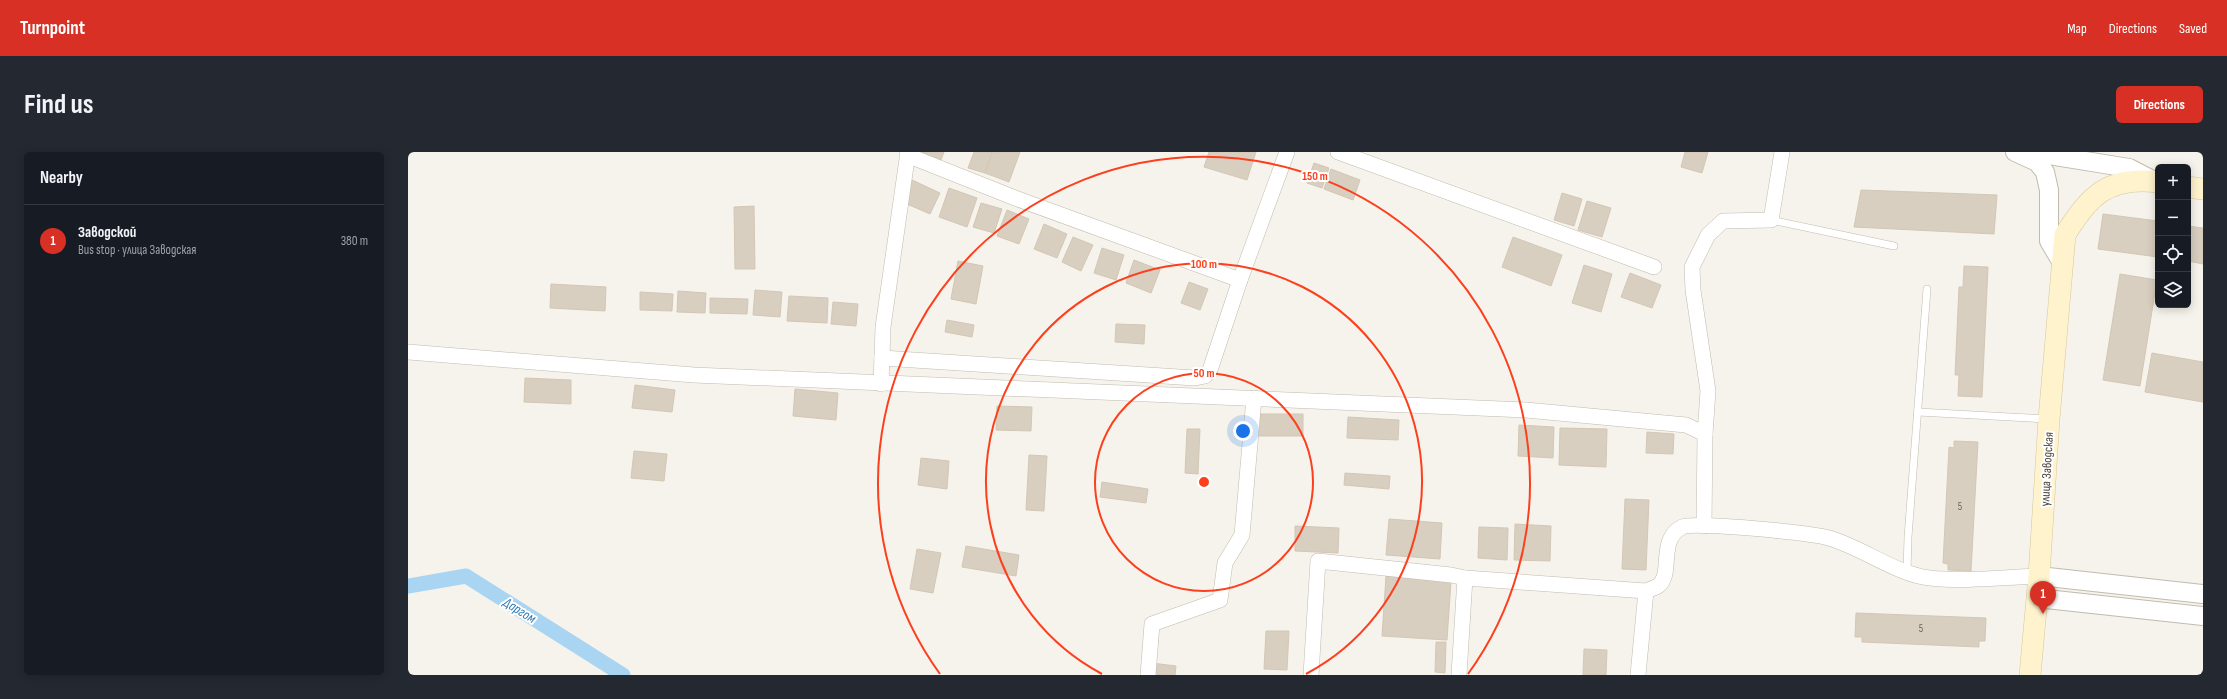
<!DOCTYPE html>
<html lang="en">
<head>
<meta charset="utf-8">
<style>
  :root { --surface:#171b24; --page:#242831; --text:#f1f3f6; --muted:#9ea1a6; --line:#363941; --accent:#d93025 }
  body { margin:0; font-family:"Sofia Sans Condensed",sans-serif; background:var(--page); color:var(--text) }
  .controls { position:absolute; right:12px; top:12px; display:grid; overflow:hidden; border-radius:6px; box-shadow:0 2px 10px #0003 }
  .controls button { width:36px; height:36px; display:grid; place-items:center; padding:0; border:0; border-bottom:1px solid var(--line); background:var(--surface); color:var(--text); font:20px sans-serif }
  .you { position:absolute; left:835px; top:279px; width:14px; height:14px; margin:-10px; border:3px solid #fff; border-radius:50%; background:#1a73e8; box-shadow:0 0 0 6px #1a73e833 }
  .badge { display:grid; place-items:center; width:26px; height:26px; border-radius:50%; background:var(--accent); color:#fff; font-size:13px; font-weight:700 }
  .pin { position:absolute; translate:-50% -33px; filter:drop-shadow(0 1px 2px #0008) }
  .pin::after { content:''; position:absolute; top:21px; width:14px; height:12px; background:inherit; clip-path:polygon(0 0,100% 0,50% 100%) }
  .list { margin:0; padding:0; list-style:none }
  h2 { display:flex; justify-content:space-between; align-items:center; height:52px; margin:0; padding:0 16px; font-size:17px }
  h2 small { font-size:13px; font-weight:400; color:var(--muted) }
  .list li { display:grid; grid-template-columns:26px 1fr auto; gap:12px; align-items:center; box-sizing:border-box; height:72px; padding:0 16px; border-top:1px solid var(--line) }
  .list b { display:block; font-size:15px; white-space:nowrap }
  .list p { margin:0; font-size:13px; white-space:nowrap; color:var(--muted) }
  .list em { font-size:13px; font-style:normal; color:var(--muted) }
  .icon { flex:none; width:22px; height:22px; fill:none; stroke:currentColor; stroke-width:2; stroke-linecap:round; stroke-linejoin:round }
  .map { position:relative; flex:none; width:1795px; height:523px; overflow:hidden; border-radius:6px }
  header { display:flex; align-items:center; gap:24px; box-sizing:border-box; height:56px; padding:0 20px; background:var(--accent); color:#fff }
  header strong { font-size:19px }
  nav { display:flex; gap:22px; margin-inline-start:auto; font-size:14px }
  .intro { display:flex; align-items:center; justify-content:space-between; box-sizing:border-box; height:96px; padding:0 24px }
  h1 { margin:0; font-size:28px }
  .button { padding:10px 18px; border-radius:6px; background:var(--accent); color:#fff; font-size:14px; font-weight:700 }
  main { display:flex; gap:24px; padding:0 24px }
  aside { flex:1; background:var(--surface); border-radius:6px; box-shadow:0 2px 10px #0003 }
  .map>svg:first-child { display:block }
  .lines { fill:none; stroke-linecap:round; stroke-linejoin:round }
  .canal { stroke:#a9d4f2; stroke-width:15 }
  .building { fill:#d8cfc1; stroke:#d3c7b4 }
  .service-casing { stroke:#c2bbae; stroke-width:8 }
  .minor-casing { stroke:#c2bbae; stroke-width:16 }
  .tertiary-casing { stroke:#c2bbae; stroke-width:20 }
  .secondary-casing { stroke:#d6c79b; stroke-width:22 }
  .service { stroke:#fff; stroke-width:7 }
  .minor { stroke:#fff; stroke-width:15 }
  .tertiary { stroke:#fff; stroke-width:18 }
  .secondary { stroke:#fff3cd; stroke-width:21 }
  .ring { fill:none; stroke:#fc3f1d; stroke-width:2 }
  .labels { text-anchor:middle; stroke-width:4; stroke-linejoin:round; paint-order:stroke }
  .number-label { font-size:11px; fill:#6e675b }
  .street-label { font-size:13px; fill:#4b4439; stroke:#fff }
  .water-label { font-size:14px; font-style:italic; fill:#2e7ab2; stroke:#fff }
  .centre { fill:#fc3f1d; stroke:#fff; stroke-width:2 }
  .ring-label { font-size:12px; text-anchor:middle; font-weight:bold; fill:#fc3f1d; stroke:#fff; stroke-width:4; stroke-linejoin:round; paint-order:stroke }
</style>
</head>
<body>
<header>
<strong>Turnpoint</strong>
<nav><a>Map</a><a>Directions</a><a>Saved</a></nav>
</header>
<div class="intro"><h1>Find us</h1><a class="button">Directions</a></div>
<main>
<aside>
<h2>Nearby<small></small></h2>
<ul class="list">
<li><span class="badge">1</span><div><b>Заводской</b><p>Bus stop · улица Заводская</p></div><em>380 m</em></li>
</ul>
</aside>
<div class="map">
<svg width="1795" height="523" viewBox="0 0 1795 523">
  <rect width="100%" height="100%" fill="#f6f3ec"/>
  <g class="lines">
    <polyline class="canal" points="0,434 58,424 215,523"/>
  </g>
  <g class="building">
    <polygon points="512,0 536,0 533,8"/>
    <polygon points="566,0 584,0 577,21 560,16"/>
    <polygon points="585,0 612,0 601,30 577,21"/>
    <polygon points="801,0 848,0 839,28 796,15"/>
    <polygon points="1277,0 1300,0 1294,21 1273,15"/>
    <polygon points="906,11 921,16 914,36 899,31"/>
    <polygon points="923,17 952,28 945,48 916,37"/>
    <polygon points="502,27 532,41 522,62 492,49"/>
    <polygon points="541,36 569,46 559,75 531,65"/>
    <polygon points="1453,38 1589,43 1586,82 1446,75"/>
    <polygon points="1154,41 1174,47 1166,74 1146,68"/>
    <polygon points="1179,49 1203,56 1194,85 1170,78"/>
    <polygon points="573,51 594,57 586,81 565,75"/>
    <polygon points="346,54 347,117 327,117 326,55"/>
    <polygon points="599,58 621,67 611,92 589,84"/>
    <polygon points="1695,62 1750,69 1750,105 1690,97"/>
    <polygon points="636,72 659,82 649,106 626,97"/>
    <polygon points="1780,74 1795,76 1795,112 1780,109"/>
    <polygon points="665,85 685,93 673,119 654,110"/>
    <polygon points="1105,85 1154,103 1143,134 1094,115"/>
    <polygon points="694,96 716,103 708,128 686,121"/>
    <polygon points="726,108 752,118 743,141 718,131"/>
    <polygon points="550,109 575,114 568,152 543,147"/>
    <polygon points="1176,113 1204,122 1193,160 1164,151"/>
    <polygon points="1556,114 1580,115 1574,245 1550,244 1551,223 1547,223 1551,135 1555,135"/>
    <polygon points="1222,121 1253,133 1244,156 1213,145"/>
    <polygon points="1712,122 1749,128 1732,234 1695,228"/>
    <polygon points="781,130 800,137 792,158 773,151"/>
    <polygon points="143,132 198,135 197,159 142,156"/>
    <polygon points="347,138 374,140 372,165 345,163"/>
    <polygon points="270,139 298,141 297,161 269,160"/>
    <polygon points="232,140 265,142 264,159 232,158"/>
    <polygon points="381,144 420,146 419,171 379,169"/>
    <polygon points="302,146 340,147 339,162 302,161"/>
    <polygon points="425,150 450,152 448,174 423,172"/>
    <polygon points="539,168 566,173 564,185 537,180"/>
    <polygon points="708,172 737,173 736,192 707,190"/>
    <polygon points="1744,201 1795,210 1795,250 1737,240"/>
    <polygon points="117,226 163,228 163,252 116,250"/>
    <polygon points="227,233 267,238 264,260 224,256"/>
    <polygon points="387,237 430,241 428,268 385,264"/>
    <polygon points="589,254 624,255 623,279 588,278"/>
    <rect x="845" y="262" width="50" height="22"/>
    <polygon points="940,265 991,268 990,288 939,286"/>
    <polygon points="1111,273 1146,275 1145,306 1110,304"/>
    <polygon points="1152,276 1199,277 1198,315 1151,313"/>
    <polygon points="779,277 792,277 790,322 777,321"/>
    <polygon points="1239,280 1266,282 1265,302 1238,301"/>
    <polygon points="1546,289 1570,290 1563,419 1540,418 1540,412 1535,411 1541,295 1546,296"/>
    <polygon points="226,299 259,302 256,329 223,326"/>
    <polygon points="621,303 639,304 636,359 618,358"/>
    <polygon points="513,306 541,309 539,337 510,333"/>
    <polygon points="937,321 982,324 981,337 936,333"/>
    <polygon points="694,330 740,337 738,351 692,345"/>
    <polygon points="1217,347 1241,348 1238,418 1214,417"/>
    <polygon points="981,367 1034,371 1032,407 978,403"/>
    <polygon points="1107,372 1143,374 1142,409 1106,408"/>
    <polygon points="887,374 931,376 930,401 887,399"/>
    <polygon points="1071,375 1100,376 1099,408 1070,406"/>
    <polygon points="558,394 611,403 608,424 554,415"/>
    <polygon points="509,397 533,401 525,441 502,437"/>
    <polygon points="978,424 1043,429 1039,488 974,484"/>
    <polygon points="1448,461 1578,466 1577,489 1571,489 1571,495 1454,490 1454,485 1447,485"/>
    <polygon points="858,479 881,479 879,518 856,517"/>
    <polygon points="1028,490 1038,490 1037,521 1027,520"/>
    <polygon points="1176,497 1199,498 1198,523 1175,523"/>
    <polygon points="736,510 768,514 767,523 735,523"/>
  </g>
  <g class="lines">
    <defs>
      <g id="service">
        <polyline points="1363,68 1486,94"/>
        <polyline points="1510,260 1640,267"/>
        <polyline points="1499,419 1500,385 1519,137"/>
      </g>
      <g id="minor">
        <polyline points="930,0 1246,115"/>
        <polyline points="499,3 607,46 832,128 879,0"/>
        <polyline points="0,200 286,223 1118,258 1278,273 1297,282 1296,374"/>
        <polyline points="474,206 787,226 797,224 802,218 832,128"/>
        <polyline points="473,232 475,175 500,0"/>
        <polyline points="1297,282 1300,239 1285,138 1284,115 1300,83 1315,69 1363,68 1374,0"/>
        <polyline points="740,523 744,472 812,448 817,411 834,383 846,246"/>
        <path d="M903 523 910 409 1043 423 1057 426 1238 439C1242 437 1247 436 1250 434 1266 422 1249 388 1274 375 1285 369 1404 381 1421 386 1453 395 1490 423 1522 426 1558 430 1596 425 1631 424"/>
        <polyline points="1051,523 1057,426"/>
        <polyline points="1230,523 1238,439"/>
      </g>
      <g id="tertiary">
        <polyline points="1607,0 1629,10 1637,20 1641,38 1641,89 1654,111"/>
        <polyline points="1622,0 1721,16 1748,30"/>
        <polyline points="1631,424 1795,442"/>
        <polyline points="1629,446 1795,464"/>
      </g>
      <g id="secondary">
        <polyline points="1780,35 1795,37"/>
        <path d="M1622 523 1631 424 1641 267 1657 83C1681 43 1701 24 1750 30"/>
      </g>
    </defs>
    <use href="#service" class="service-casing"/>
    <use href="#minor" class="minor-casing"/>
    <use href="#tertiary" class="tertiary-casing"/>
    <use href="#secondary" class="secondary-casing"/>
    <use href="#service" class="service"/>
    <use href="#minor" class="minor"/>
    <use href="#tertiary" class="tertiary"/>
    <use href="#secondary" class="secondary"/>
  </g>
  <g class="ring">
    <circle cx="796" cy="330" r="109"/>
    <path d="M694 522A218 218 0 1 1 898 522"/>
    <path d="M532 522A326 326 0 1 1 1060 522"/>
  </g>
  <g class="labels">
    <g class="number-label">
      <text x="1552" y="358">5</text>
      <text x="1513" y="480">5</text>
    </g>
    <g class="street-label">
      <text transform="translate(1638 317) rotate(-87)" y="5">улица Заводская</text>
    </g>
    <g class="water-label">
      <text transform="translate(112 458) rotate(32)" y="5">Даргом</text>
    </g>
  </g>
  <circle cx="796" cy="330" r="6" class="centre"/>
  <g class="ring-label">
    <text x="907" y="28">150 m</text>
    <text x="796" y="116">100 m</text>
    <text x="796" y="225">50 m</text>
  </g>
</svg>
<div class="controls">
<button>+</button>
<button>−</button>
<button><svg class="icon" aria-label="locate" viewBox="0 0 24 24"><circle cx="12" cy="12" r="6"/><path d="M12 2v4M12 18v4M2 12h4M18 12h4"/></svg></button>
<button><svg class="icon" aria-label="layers" viewBox="0 0 24 24"><path d="M12 4l9 5-9 5-9-5zM3 14l9 5 9-5"/></svg></button>
</div>
<div class="you"></div>
<div class="pin badge" style="left:1635px;top:462px">1</div>
</div>
</main>
</body>
</html>
